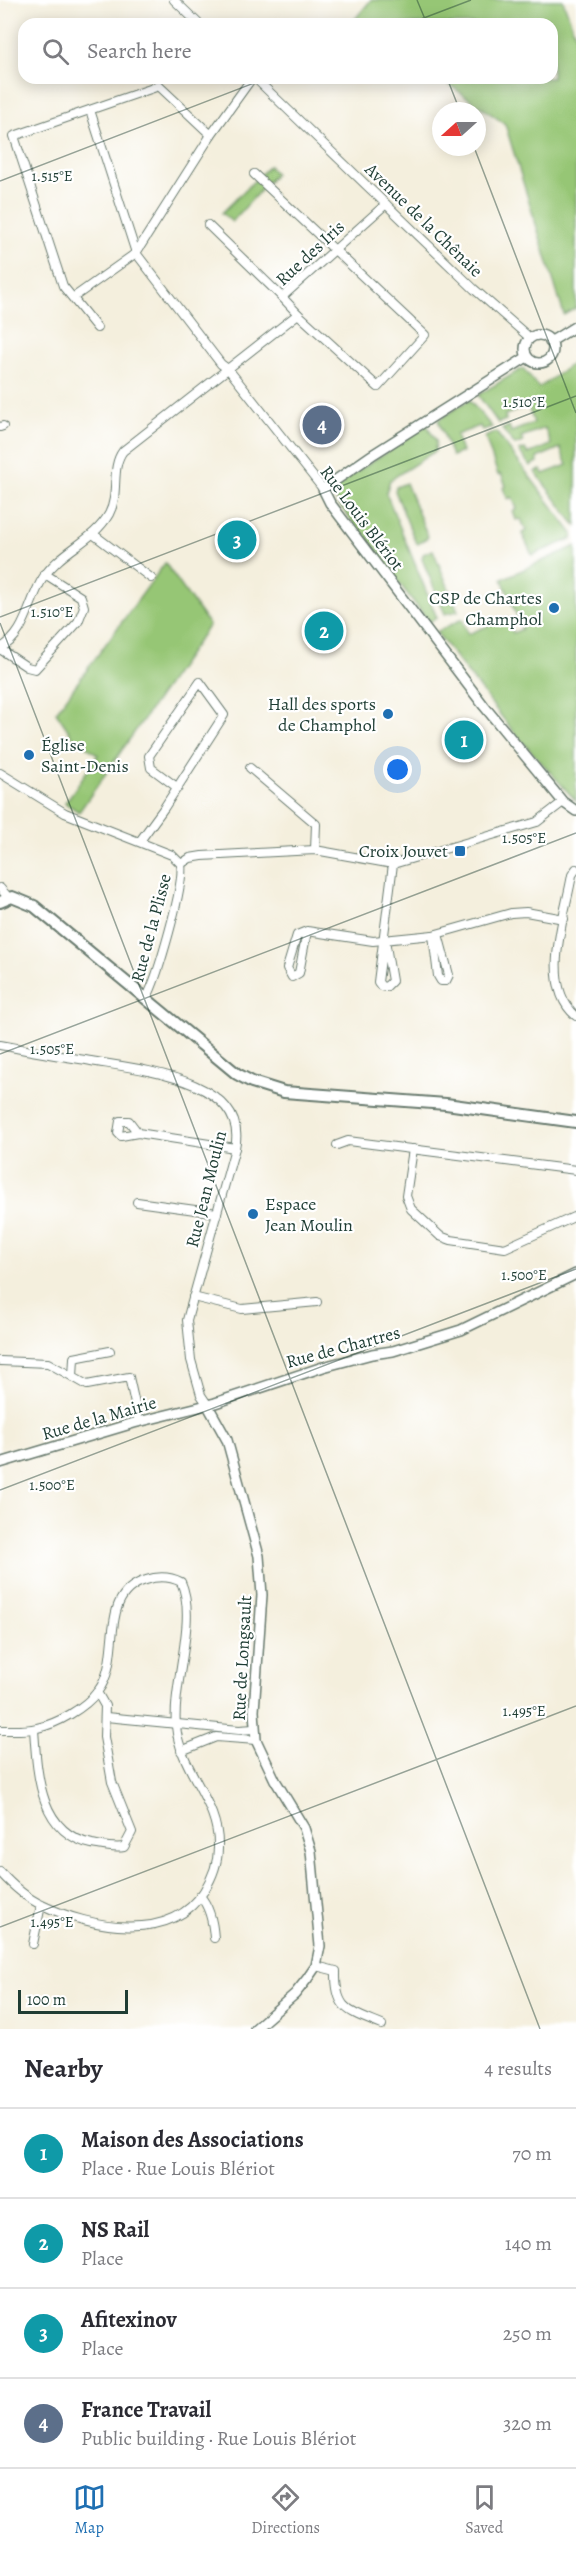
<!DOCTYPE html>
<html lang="en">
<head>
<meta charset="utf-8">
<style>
  :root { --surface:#fff; --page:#f7f7f7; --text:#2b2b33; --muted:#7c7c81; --line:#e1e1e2; --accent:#1f6fb2 }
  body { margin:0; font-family:Alegreya,serif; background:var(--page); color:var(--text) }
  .compass { position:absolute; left:432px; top:102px; width:54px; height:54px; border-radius:50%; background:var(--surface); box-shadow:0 3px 15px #0003; rotate:249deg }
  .scale { position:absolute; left:18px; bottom:15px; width:110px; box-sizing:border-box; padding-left:6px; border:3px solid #1f3d34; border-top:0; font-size:16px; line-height:21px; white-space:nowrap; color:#1f3d34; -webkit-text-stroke:4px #fff; paint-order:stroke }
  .you { position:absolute; left:398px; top:770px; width:21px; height:21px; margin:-15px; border:4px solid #fff; border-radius:50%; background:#1a73e8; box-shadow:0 0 0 9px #1a73e833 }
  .badge { display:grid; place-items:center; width:39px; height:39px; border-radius:50%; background:var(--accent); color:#fff; font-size:20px; font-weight:700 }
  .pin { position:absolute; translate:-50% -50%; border:3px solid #fff; box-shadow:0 2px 6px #0006 }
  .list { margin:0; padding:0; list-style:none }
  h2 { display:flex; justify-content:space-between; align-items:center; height:78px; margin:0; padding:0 24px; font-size:26px }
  h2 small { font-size:20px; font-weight:400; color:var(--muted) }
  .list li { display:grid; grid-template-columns:39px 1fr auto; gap:18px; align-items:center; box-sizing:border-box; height:90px; padding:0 24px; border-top:2px solid var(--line) }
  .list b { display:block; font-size:22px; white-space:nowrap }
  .list p { margin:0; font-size:20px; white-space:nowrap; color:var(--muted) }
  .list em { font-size:20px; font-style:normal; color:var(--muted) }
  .icon { flex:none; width:33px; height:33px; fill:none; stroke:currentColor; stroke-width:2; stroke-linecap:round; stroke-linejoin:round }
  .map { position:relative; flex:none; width:576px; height:2029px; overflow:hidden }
  .search { position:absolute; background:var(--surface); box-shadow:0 3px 15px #0003; left:18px; right:18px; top:18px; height:66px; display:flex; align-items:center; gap:15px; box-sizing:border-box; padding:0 21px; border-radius:18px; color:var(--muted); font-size:22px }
  .sheet { height:438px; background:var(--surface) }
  nav { display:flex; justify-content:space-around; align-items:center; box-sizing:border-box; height:84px; border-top:2px solid var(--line); background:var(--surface); font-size:16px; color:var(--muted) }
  nav a { display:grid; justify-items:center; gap:3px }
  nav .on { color:var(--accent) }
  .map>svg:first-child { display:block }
  .green { fill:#96c675; stroke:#5a8254; stroke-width:1.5 }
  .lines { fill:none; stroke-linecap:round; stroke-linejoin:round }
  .minor-casing { stroke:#6a7b6f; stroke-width:10 }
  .tertiary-casing { stroke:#6a7b6f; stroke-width:12 }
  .secondary-casing { stroke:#6a7b6f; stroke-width:14 }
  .minor { stroke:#fff; stroke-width:8 }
  .tertiary { stroke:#fff; stroke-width:9 }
  .secondary { stroke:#fff; stroke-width:10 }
  .ticks { fill:none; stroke:#1f3d34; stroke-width:1.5; stroke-opacity:0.45 }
  .poi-dot { fill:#1f6fb2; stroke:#fff; stroke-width:2 }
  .labels { text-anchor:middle; stroke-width:4.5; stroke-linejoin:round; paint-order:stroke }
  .street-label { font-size:18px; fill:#1f3d34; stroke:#fff }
  .poi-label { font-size:18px; fill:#1f3d34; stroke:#fff; text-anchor:end }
  .ticks-label { font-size:15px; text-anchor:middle; fill:#1f3d34; stroke:#fff; stroke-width:4.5; stroke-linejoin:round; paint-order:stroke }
</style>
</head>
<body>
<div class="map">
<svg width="576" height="2029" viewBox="0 0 576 2029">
  <rect width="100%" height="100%" fill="#fff"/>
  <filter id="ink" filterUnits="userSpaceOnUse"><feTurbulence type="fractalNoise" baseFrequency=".0167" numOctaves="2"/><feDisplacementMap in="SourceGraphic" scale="12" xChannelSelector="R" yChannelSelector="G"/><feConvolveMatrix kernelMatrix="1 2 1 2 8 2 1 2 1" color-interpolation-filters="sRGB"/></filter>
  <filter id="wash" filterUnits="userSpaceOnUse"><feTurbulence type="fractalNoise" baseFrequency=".008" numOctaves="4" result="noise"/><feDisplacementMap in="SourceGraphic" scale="24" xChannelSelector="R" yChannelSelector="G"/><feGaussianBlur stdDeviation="1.35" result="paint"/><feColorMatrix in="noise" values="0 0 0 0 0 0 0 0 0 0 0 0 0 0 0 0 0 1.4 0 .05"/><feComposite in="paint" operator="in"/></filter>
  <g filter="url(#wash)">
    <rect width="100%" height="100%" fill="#f4efdd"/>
    <g class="green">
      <polygon points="371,0 563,0 576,36 576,308 564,315 505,124 440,78 552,78 552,24 363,24 355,19"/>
      <polygon points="269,166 275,174 232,222 222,213"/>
      <polygon points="576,361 576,526 535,472 541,470 543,474 567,465 560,448 537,458 538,462 530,466 519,451 525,449 528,454 551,445 545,428 521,437 523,442 515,445 502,429 509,426 511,432 534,423 528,406 505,415 506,420 498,423 478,395 523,368 539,388"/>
      <polygon points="469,400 492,427 482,430 480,426 456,435 462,452 452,456 438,420"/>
      <polygon points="427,425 436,441 435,451 390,480 386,493 437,618 429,622 337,502 335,493 340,483"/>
      <polygon points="496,432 573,534 572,539 532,555 522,533 526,531 521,519 516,520 513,511 517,509 512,497 508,499 503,488 506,486 501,474 498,475 485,437"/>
      <polygon points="406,483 428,537 418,544 415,541 395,491 396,487"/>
      <polygon points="576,546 576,801 512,730 436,632 462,619 468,634 507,618 513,633 522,629 502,579"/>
      <polygon points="433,550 458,611 445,614 422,559 423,554"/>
      <polygon points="165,563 209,625 79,812 65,803 98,755 72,736 56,712"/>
    </g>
  </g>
  <g filter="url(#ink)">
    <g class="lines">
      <defs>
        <g id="minor">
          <polyline points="174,0 199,24"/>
          <polyline points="255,78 474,289 530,338"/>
          <polyline points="211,135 136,253 221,364 229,370 323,489"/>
          <polyline points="254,174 425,335 378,387 298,314"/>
          <polyline points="208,225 282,297"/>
          <polyline points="74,297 136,253 90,110"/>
          <polyline points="97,328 63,286 14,136 159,86 211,135 252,78"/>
          <polyline points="0,427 3,426"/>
          <polyline points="93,534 151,578"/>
          <path d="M0 648C26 636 29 599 43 578 61 550 93 542 109 514 120 494 110 468 123 451L298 314 282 297 386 204"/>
          <polyline points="0,649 27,667 35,669 78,622 84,607 81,597 45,574"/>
          <polyline points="250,768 316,824 315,850"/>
          <polyline points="0,773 65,813 172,855 181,864"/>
          <polyline points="140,841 164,808 224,715 200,682 149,756 151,768 178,788"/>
          <polyline points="181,864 190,858 202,856 315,850 393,864 537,822 563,802"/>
          <path d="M576 869 572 875C565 917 539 985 576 1016"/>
          <polyline points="0,888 8,897"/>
          <polyline points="307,931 299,973 292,977 287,968 297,935 307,931 373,941 433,935 511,913 526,912 564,919"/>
          <polyline points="433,935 438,976 441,981 446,981 449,975 438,934"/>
          <polyline points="385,940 392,981 386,987 381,986 378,982 393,864"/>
          <path d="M146 999C157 980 185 884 181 864"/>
          <path d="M0 1045C30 1051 61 1056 91 1061 137 1069 250 1079 235 1148L187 1320 191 1360 201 1395 207 1404"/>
          <polyline points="138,1133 121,1136 118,1133 120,1121 129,1121 138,1133 235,1148"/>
          <polyline points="337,1145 348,1141 576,1170"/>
          <polyline points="413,1149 406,1196 411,1209 440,1236 451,1240 505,1248 576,1216"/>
          <polyline points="137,1202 217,1213"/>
          <polyline points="193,1297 242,1309 317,1302"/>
          <polyline points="110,1351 74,1358 73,1377 87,1385 129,1377 139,1422"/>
          <polyline points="0,1361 48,1363 73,1377"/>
          <polyline points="106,1717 239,1730 254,1729"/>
          <path d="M34 1729C37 1773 39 1833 92 1844 103 1846 113 1849 124 1847L132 1832 112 1782 104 1737 105 1706 97 1692"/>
          <path d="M0 1730C12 1730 25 1731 37 1728 57 1724 85 1708 98 1691 124 1657 96 1595 146 1580 158 1576 169 1576 181 1582 198 1619 172 1684 176 1726 180 1771 220 1802 218 1848 218 1863 212 1878 204 1891 171 1944 90 1928 42 1905 26 1898 12 1885 0 1872"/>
          <polyline points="181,1751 216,1737 256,1740"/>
          <path d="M200 1896C210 1907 213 1923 214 1938"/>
          <polyline points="33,1944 41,1905"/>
          <path d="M316 1966 336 1971C335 2010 348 2011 382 2025"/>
        </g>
        <g id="tertiary">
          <circle cx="539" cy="349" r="14"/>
          <polyline points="550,342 576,326"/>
          <polyline points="527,357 372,455 323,489 330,503 484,706 563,802 576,811"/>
          <polyline points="207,1404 227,1440 259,1556 262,1595 254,1711 256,1740 275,1780 304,1828 311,1851 320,1946 316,1966 307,1979 295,1994 255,2029"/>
          <polyline points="0,1463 134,1423 215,1403 323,1367 372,1354 393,1351 461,1330 576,1274"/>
        </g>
        <polyline id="secondary" points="0,902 12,897 34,906 237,1074 252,1082 284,1092 446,1104 576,1122"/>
      </defs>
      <use href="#minor" class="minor-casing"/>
      <use href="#tertiary" class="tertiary-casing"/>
      <use href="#secondary" class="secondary-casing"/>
      <use href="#minor" class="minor"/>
      <use href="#tertiary" class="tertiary"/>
      <use href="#secondary" class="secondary"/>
    </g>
  </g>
  <path class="ticks" d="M417 0 427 24M408 24 471 0M447 78 460 111M474 147 576 413M0 181 267 78M0 617 576 396M0 623 540 2029M0 1054 576 833M0 1490 576 1269M0 1927 576 1706"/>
  <g class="poi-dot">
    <circle cx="554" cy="608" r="6"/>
    <circle cx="388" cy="714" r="6"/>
    <circle cx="29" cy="755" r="6"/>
    <rect x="454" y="845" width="12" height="12" rx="3"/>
    <circle cx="253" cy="1214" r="6"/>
  </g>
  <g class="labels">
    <g class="street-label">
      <text transform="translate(424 220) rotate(44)" y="6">Avenue de la Chênaie</text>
      <text transform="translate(310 253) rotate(-43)" y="6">Rue des Iris</text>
      <text transform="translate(362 518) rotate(53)" y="6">Rue Louis Blériot</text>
      <text transform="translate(151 928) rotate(-75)" y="6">Rue de la Plisse</text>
      <text transform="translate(206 1189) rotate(-76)" y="6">Rue Jean Moulin</text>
      <text transform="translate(343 1347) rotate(-15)" y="6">Rue de Chartres</text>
      <text transform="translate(99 1418) rotate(-16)" y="6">Rue de la Mairie</text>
      <text transform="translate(242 1658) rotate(-87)" y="6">Rue de Longsault</text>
    </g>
    <g class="poi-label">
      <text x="542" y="604">CSP de Chartes<tspan x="542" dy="21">Champhol</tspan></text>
      <text x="376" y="710">Hall des sports<tspan x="376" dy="21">de Champhol</tspan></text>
      <text x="41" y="751" text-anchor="start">Église<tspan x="41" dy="21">Saint-Denis</tspan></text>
      <text x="448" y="857">Croix Jouvet</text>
      <text x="265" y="1210" text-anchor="start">Espace<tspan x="265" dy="21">Jean Moulin</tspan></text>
    </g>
  </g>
  <g class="ticks-label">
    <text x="52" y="181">1.515°E</text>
    <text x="524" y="407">1.510°E</text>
    <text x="52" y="617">1.510°E</text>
    <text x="524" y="843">1.505°E</text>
    <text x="52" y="1054">1.505°E</text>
    <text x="524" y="1280">1.500°E</text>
    <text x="52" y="1490">1.500°E</text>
    <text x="524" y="1716">1.495°E</text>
    <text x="52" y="1927">1.495°E</text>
  </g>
</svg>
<svg class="compass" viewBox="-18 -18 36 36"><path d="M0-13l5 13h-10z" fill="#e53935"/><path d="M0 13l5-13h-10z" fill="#7c7c81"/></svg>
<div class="scale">100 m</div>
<div class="you"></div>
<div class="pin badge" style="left:464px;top:740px;background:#0f9aa8">1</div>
<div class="pin badge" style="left:324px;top:631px;background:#0f9aa8">2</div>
<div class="pin badge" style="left:237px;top:540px;background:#0f9aa8">3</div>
<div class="pin badge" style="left:322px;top:425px;background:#5c6f8a">4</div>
<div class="search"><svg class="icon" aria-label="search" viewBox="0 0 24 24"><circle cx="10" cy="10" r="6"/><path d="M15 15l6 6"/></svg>Search here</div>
</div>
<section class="sheet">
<h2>Nearby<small>4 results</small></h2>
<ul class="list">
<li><span class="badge" style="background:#0f9aa8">1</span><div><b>Maison des Associations</b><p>Place · Rue Louis Blériot</p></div><em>70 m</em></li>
<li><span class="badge" style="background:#0f9aa8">2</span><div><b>NS Rail</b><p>Place</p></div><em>140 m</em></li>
<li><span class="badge" style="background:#0f9aa8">3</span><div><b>Afitexinov</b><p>Place</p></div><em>250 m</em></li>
<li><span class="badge" style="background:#5c6f8a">4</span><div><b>France Travail</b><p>Public building · Rue Louis Blériot</p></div><em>320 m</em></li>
</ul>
</section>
<nav>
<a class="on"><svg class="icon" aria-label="map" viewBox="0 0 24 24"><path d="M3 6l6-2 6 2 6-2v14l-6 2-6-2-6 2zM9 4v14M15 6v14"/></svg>Map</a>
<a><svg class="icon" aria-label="directions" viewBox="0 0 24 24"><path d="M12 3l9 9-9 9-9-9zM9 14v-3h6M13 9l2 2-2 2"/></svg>Directions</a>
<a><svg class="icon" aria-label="saved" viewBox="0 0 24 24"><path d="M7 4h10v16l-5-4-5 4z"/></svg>Saved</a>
</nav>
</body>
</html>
